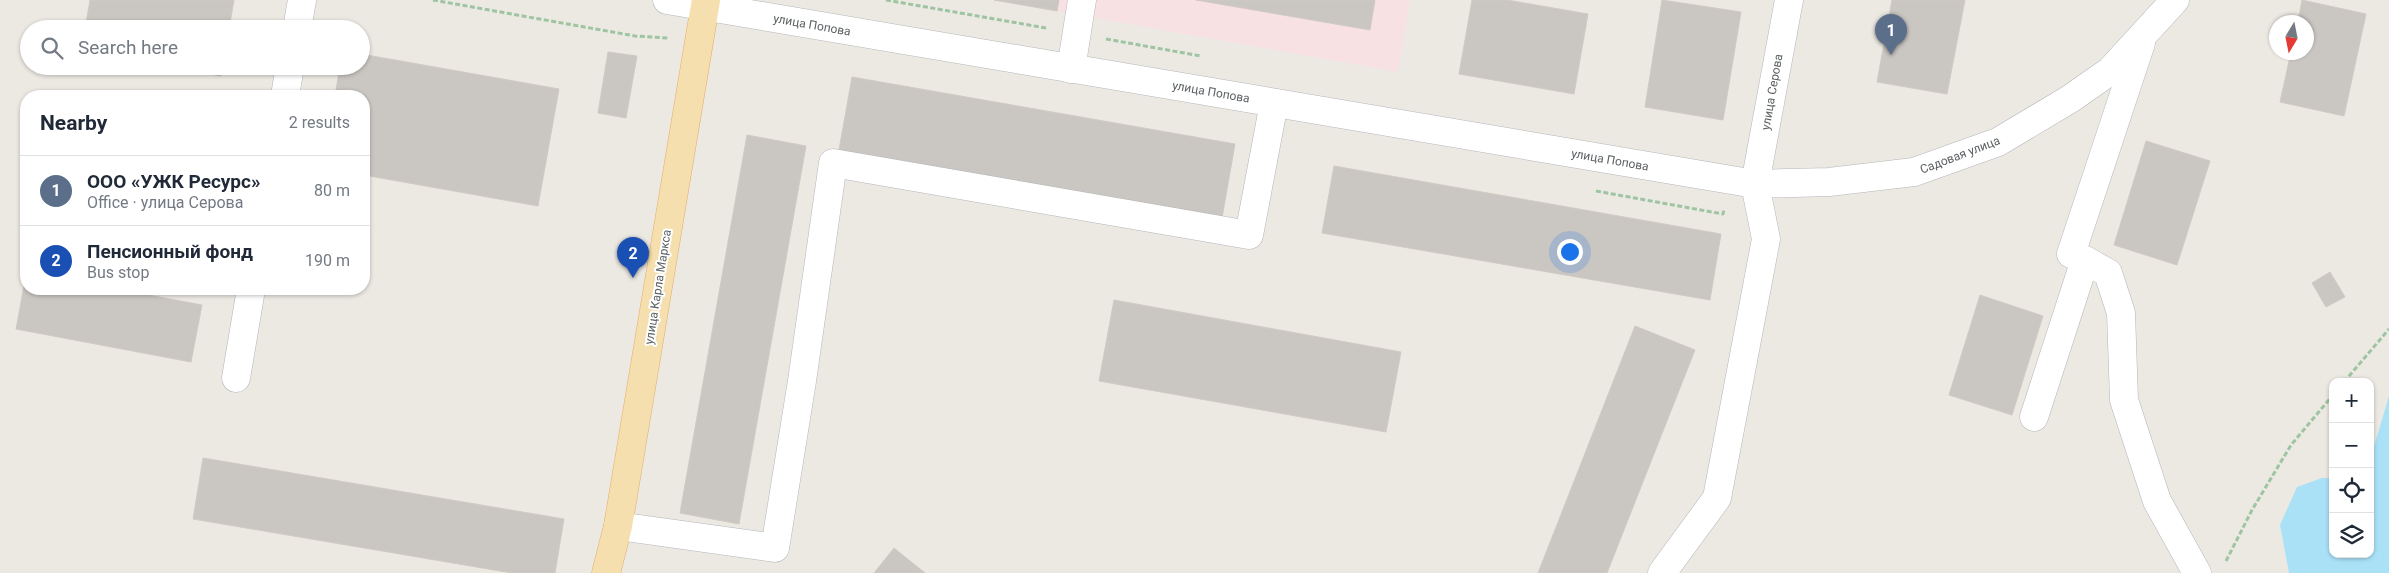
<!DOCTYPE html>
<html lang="en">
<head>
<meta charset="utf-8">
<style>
  :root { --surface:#fff; --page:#f6f6f7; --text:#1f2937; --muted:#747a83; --line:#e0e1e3; --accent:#111827 }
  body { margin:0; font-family:Roboto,sans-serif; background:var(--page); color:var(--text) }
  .controls { position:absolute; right:15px; bottom:15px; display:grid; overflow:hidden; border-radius:10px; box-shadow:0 1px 4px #0004 }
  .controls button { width:45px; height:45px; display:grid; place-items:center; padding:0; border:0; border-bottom:1px solid var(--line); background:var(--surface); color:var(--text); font:25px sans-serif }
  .compass { position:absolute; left:2269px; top:15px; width:45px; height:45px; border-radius:50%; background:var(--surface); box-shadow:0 1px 4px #0004; rotate:190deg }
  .you { position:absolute; left:1569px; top:251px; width:18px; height:18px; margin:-12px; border:4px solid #fff; border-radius:50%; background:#1a73e8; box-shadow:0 0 0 8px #1a73e833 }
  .badge { display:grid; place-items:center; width:32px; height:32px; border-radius:50%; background:var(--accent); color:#fff; font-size:16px; font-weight:700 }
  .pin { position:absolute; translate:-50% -41px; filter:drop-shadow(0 1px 2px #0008) }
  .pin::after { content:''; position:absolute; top:26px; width:18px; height:15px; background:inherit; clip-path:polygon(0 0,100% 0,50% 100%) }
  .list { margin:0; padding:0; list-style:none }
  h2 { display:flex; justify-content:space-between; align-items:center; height:65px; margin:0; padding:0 20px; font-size:21px }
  h2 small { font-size:16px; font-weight:400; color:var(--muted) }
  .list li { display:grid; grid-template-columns:32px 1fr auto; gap:15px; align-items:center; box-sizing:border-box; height:70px; padding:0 20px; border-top:1px solid var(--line) }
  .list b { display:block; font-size:19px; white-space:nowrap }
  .list p { margin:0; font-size:16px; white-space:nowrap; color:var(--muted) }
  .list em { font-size:16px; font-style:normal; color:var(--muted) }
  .icon { flex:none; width:28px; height:28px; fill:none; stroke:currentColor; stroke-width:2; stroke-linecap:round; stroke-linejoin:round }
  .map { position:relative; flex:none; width:2389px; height:573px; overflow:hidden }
  .search { position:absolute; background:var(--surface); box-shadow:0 1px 4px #0004; left:20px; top:20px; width:350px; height:55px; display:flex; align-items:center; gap:12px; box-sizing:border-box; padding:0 18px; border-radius:28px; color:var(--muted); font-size:19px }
  .panel { position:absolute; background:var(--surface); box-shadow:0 1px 4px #0004; left:20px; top:90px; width:350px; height:205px; border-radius:20px }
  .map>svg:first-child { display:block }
  .medical { fill:#f8e1e2 }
  .water { fill:#aae1f6 }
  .building { fill:#cac6c2; stroke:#d0cac2 }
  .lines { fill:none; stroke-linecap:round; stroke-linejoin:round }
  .minor-casing { stroke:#b4b6b9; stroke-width:29 }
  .major-casing { stroke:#e3ac66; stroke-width:29 }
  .path { stroke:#9ec4a2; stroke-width:3; stroke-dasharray:5 2.5; stroke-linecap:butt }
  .minor { stroke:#fff; stroke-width:28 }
  .major { stroke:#f6dfae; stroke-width:28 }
  .labels { text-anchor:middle; stroke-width:4; stroke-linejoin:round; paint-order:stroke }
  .street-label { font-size:12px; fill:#5b6062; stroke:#fff }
</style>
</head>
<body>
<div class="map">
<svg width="2389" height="573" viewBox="0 0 2389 573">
  <rect width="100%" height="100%" fill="#ece9e3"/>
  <polygon class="medical" points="994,0 1410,0 1398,72"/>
  <polygon class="water" points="2389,396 2389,573 2289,573 2280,525 2297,487 2322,478 2333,478 2333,554 2370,554 2370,460"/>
  <g class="building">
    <polygon points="90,0 234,0 229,29 85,29"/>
    <polygon points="994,0 1059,0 1057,11"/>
    <polygon points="1196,0 1375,0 1370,30"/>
    <polygon points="1472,0 1507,0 1588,14 1574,94 1459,74"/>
    <polygon points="1662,0 1741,12 1723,120 1645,107"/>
    <polygon points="1892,0 1965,0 1947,94 1877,82"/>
    <polygon points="2302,0 2366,14 2344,116 2280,102 2291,52 2306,52 2306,22 2298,22"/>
    <polygon points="608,52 637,56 626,118 598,113"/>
    <polygon points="361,54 559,89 538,206 364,175 364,96 335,96 340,66 361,66"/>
    <polygon points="166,66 223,66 221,76"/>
    <polygon points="852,77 1235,144 1222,218 839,150"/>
    <polygon points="747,135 806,146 739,524 680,513"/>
    <polygon points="2146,141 2210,161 2177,265 2114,245"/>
    <polygon points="1334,166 1721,234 1710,300 1322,233"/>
    <polygon points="2330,272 2345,297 2326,307 2312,283"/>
    <polygon points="26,275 26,289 116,289 202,305 191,362 16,329"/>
    <polygon points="1980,295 2043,316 2012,415 1949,395"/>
    <polygon points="1114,300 1401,352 1386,432 1099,381"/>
    <polygon points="1635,326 1695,350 1607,573 1538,573"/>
    <polygon points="203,458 564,519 555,573 512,573 193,519"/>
    <polygon points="894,548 925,573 874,573"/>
  </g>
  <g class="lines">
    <defs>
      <g id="minor">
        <polyline points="667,0 1755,184 1829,182 1914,172 1998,142 2070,99 2110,71 2175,0"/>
        <polyline points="297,29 302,0"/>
        <polyline points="1071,69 1082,0"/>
        <polyline points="285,96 290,66"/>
        <polyline points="2085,260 2108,273 2121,313 2124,400 2157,501 2197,573"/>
        <polyline points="236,378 251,289"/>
        <polyline points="2034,417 2085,260 2071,254 2141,43"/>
        <polyline points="618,526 775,548 802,381 833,163 1249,235 1274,103"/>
        <polyline points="1662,573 1717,498 1766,239 1755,184 1789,0"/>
      </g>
      <polyline id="major" points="606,573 618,526 706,0"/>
    </defs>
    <use href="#minor" class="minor-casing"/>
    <use href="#major" class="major-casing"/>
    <g class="path">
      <polyline points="433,0 635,36 668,38"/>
      <polyline points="886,0 1046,28"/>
      <polyline points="1106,39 1201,56"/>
      <polyline points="1596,191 1723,214 1724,210"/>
      <polyline points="2344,382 2389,329"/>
      <polyline points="2226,561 2252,510 2291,445 2333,395"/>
    </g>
    <use href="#minor" class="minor"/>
    <use href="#major" class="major"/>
  </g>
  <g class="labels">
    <g class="street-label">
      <text transform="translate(812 25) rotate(10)" y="4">улица Попова</text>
      <text transform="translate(1211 92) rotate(10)" y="4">улица Попова</text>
      <text transform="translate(1772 92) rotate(-80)" y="4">улица Серова</text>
      <text transform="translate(1960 155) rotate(-21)" y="4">Садовая улица</text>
      <text transform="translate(1610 160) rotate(10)" y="4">улица Попова</text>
      <text transform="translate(658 287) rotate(-81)" y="4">улица Карла Маркса</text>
    </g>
  </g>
</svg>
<div class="controls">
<button>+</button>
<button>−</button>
<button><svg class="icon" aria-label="locate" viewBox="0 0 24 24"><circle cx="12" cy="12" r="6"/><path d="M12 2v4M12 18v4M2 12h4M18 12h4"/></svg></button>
<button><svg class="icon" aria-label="layers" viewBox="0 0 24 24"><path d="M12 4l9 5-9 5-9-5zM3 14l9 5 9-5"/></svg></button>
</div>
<svg class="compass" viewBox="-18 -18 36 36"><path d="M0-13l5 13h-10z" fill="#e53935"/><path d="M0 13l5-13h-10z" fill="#747a83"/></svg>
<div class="you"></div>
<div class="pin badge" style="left:1891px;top:55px;background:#5c6f8a">1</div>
<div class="pin badge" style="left:633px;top:278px;background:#1a4fb4">2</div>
<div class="search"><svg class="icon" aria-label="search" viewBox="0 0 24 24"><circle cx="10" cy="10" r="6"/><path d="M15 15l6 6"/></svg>Search here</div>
<section class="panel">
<h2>Nearby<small>2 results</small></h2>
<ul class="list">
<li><span class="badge" style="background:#5c6f8a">1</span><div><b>ООО «УЖК Ресурс»</b><p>Office · улица Серова</p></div><em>80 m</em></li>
<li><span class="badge" style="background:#1a4fb4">2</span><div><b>Пенсионный фонд</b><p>Bus stop</p></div><em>190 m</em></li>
</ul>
</section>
</div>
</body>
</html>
